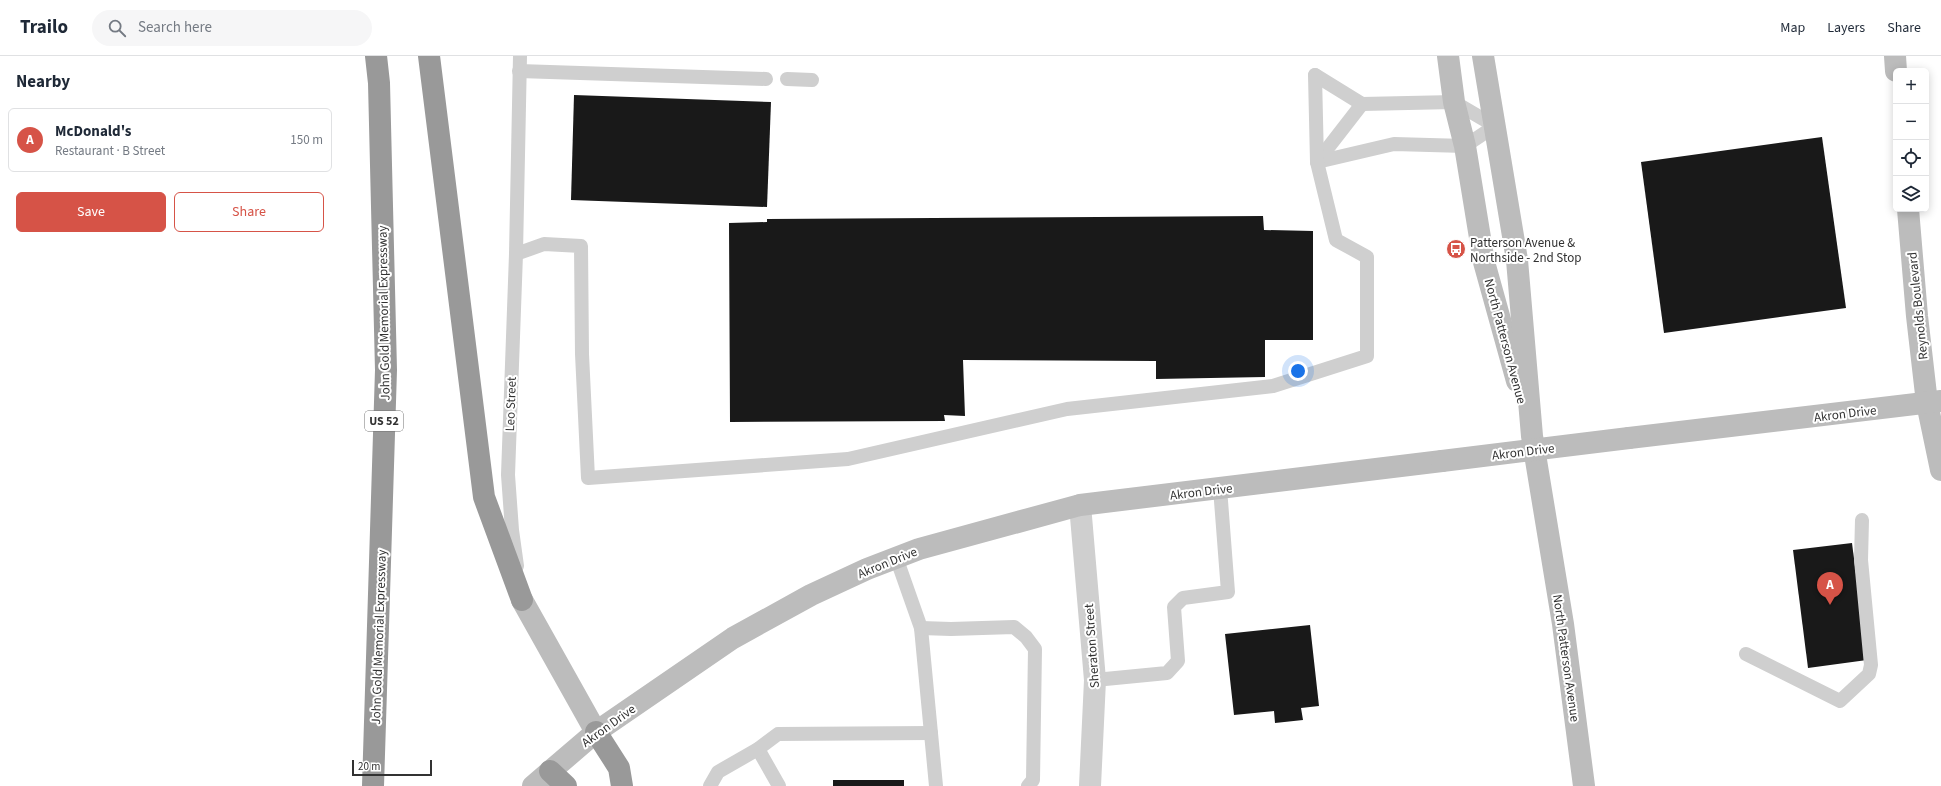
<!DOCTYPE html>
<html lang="en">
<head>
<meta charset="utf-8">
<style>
  :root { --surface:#fff; --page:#f6f6f7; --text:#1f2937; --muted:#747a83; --line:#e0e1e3; --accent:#d65347 }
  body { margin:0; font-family:"Source Sans 3",sans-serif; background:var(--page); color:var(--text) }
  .controls { position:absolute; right:12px; top:12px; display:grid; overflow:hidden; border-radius:6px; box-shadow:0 2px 10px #0003 }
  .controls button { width:36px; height:36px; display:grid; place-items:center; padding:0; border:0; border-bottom:1px solid var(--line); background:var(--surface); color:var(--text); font:20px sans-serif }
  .scale { position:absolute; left:12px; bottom:10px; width:80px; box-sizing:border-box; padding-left:4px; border:2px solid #323232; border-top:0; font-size:11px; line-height:14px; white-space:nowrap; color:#323232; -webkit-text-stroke:3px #fff; paint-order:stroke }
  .you { position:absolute; left:958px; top:315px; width:14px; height:14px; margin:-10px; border:3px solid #fff; border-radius:50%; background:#1a73e8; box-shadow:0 0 0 6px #1a73e833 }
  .badge { display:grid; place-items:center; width:26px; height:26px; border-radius:50%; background:var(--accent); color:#fff; font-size:13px; font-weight:700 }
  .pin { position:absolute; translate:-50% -33px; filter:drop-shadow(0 1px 2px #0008) }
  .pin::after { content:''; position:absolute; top:21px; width:14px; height:12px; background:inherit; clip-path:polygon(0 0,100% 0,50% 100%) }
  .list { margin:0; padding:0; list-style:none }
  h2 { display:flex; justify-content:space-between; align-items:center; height:52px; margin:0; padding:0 16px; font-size:17px }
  h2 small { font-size:13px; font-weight:400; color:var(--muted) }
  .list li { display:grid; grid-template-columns:26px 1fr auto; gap:12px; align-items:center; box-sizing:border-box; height:64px; margin:0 8px 8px; padding:0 8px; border:1px solid var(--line); border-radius:6px }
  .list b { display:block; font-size:15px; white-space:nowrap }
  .list p { margin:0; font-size:13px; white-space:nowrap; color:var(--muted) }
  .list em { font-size:13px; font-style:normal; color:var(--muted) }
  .actions { display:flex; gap:8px; padding:12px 16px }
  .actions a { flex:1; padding:9px 0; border:1px solid var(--accent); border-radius:6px; text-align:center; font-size:14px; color:var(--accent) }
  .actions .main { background:var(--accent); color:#fff }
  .icon { flex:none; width:22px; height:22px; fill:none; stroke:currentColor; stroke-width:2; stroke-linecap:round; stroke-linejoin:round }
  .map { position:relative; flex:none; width:1601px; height:730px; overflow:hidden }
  header { display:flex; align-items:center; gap:24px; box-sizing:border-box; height:56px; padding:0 20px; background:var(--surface); border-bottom:1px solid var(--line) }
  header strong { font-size:19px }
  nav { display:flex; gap:22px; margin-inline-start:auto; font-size:14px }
  .search { width:280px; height:36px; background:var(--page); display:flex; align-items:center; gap:10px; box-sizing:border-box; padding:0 14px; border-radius:22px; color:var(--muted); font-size:15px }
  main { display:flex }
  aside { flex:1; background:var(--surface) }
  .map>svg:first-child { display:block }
  .building { fill:#191919 }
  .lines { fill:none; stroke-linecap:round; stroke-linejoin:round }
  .lane { stroke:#cfcfcf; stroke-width:14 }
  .street { stroke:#cfcfcf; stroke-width:22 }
  .secondary { stroke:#bcbcbc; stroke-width:22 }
  .highway { stroke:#999; stroke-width:22 }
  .secondary-bridge { stroke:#bcbcbc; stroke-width:22 }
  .labels { text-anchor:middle; stroke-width:4; stroke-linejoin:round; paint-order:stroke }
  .shield { fill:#fff; stroke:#707070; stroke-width:1 }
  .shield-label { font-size:12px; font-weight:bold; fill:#323232 }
  .poi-label { font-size:13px; fill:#323232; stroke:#fff; text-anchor:start }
  .street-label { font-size:13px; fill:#323232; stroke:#fff }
</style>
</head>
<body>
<header>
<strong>Trailo</strong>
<div class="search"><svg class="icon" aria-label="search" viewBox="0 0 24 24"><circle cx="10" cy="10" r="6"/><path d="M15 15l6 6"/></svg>Search here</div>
<nav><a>Map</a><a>Layers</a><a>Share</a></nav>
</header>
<main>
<aside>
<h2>Nearby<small></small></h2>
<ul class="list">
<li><span class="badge">A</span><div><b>McDonald's</b><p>Restaurant · B Street</p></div><em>150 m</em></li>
</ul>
<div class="actions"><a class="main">Save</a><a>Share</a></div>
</aside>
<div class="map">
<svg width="1601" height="730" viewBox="0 0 1601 730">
  <rect width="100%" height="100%" fill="#fff"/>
  <g class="building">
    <polygon points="234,39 431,46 427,151 231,144"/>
    <polygon points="1482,81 1506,252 1324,277 1301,106"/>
    <polygon points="923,160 924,174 973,175 973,284 925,284 925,321 816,323 816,305 623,304 625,360 604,359 605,365 390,366 389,167 427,166 427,163"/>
    <polygon points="1512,487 1527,604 1468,612 1453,494"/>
    <polygon points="970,569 979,650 961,652 963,664 935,667 934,655 894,659 885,578"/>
    <rect x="493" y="724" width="71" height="6"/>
  </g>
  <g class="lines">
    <g class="lane">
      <polyline points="179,15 426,23"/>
      <polyline points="975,19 1022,48 1114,46 1155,70 1125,90 1054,88 977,106"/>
      <polyline points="447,23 472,24"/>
      <polyline points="977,106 1022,48"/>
      <polyline points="176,198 204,188 241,190 242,298 248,422 508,403 727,353 933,330 1027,300 1027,201 996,184 977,106 975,19"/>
      <polyline points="556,501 581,572 596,730"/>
      <polyline points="177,510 172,474 168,419 176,198 180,0"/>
      <polyline points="581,572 611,573 674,571 686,581 695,593 693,724 688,730"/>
      <polyline points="1406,598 1500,645 1529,618 1531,609 1521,504 1522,464"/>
      <polyline points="755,624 827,617 838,605 834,551 843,542 888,536 880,432"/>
      <polyline points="418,693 439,730"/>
      <polyline points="370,730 378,716 418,693 438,678 591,677"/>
    </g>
    <polyline class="street" points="740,449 755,624 750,730"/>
    <g class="secondary">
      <polyline points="1108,0 1114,46 1125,90 1144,206 1177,325"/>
      <polyline points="1143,0 1177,204 1192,380 1223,568 1244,730"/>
      <polyline points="1555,0 1556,15"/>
      <polyline points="1568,153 1577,260 1587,347 1601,414"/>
      <polyline points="1289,382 1601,345"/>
      <polyline points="182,544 256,676"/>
      <polyline points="193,730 256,676 393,582 471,539 527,513 579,493 740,449 1102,405"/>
    </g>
    <g class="highway">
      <polyline points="89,0 144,441 182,544"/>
      <polyline points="256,676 279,712 282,730"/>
      <polyline points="210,715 226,730"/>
      <polyline points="33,730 46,314 39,27 36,0"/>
    </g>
    <polyline class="secondary-bridge" points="1102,405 1289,382"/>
  </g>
  <defs>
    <symbol id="bus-disc" viewBox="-11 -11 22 22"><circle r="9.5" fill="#d65347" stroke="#fff"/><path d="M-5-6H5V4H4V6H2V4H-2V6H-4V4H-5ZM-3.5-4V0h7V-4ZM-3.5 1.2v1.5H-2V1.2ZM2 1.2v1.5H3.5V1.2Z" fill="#fff"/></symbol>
  </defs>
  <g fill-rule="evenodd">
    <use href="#bus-disc" x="1105" y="182" width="22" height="22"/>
  </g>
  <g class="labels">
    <rect class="shield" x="25" y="355" width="38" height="20" rx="3"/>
    <g class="shield-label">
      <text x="44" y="369">US 52</text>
    </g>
    <g class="poi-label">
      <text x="1130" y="191">Patterson Avenue &amp;<tspan x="1130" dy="15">Northside - 2nd Stop</tspan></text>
    </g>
    <g class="street-label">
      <text transform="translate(1577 250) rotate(-96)" y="5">Reynolds Boulevard</text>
      <text transform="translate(43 257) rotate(-91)" y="5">John Gold Memorial Expressway</text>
      <text transform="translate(1166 285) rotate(75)" y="5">North Patterson Avenue</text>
      <text transform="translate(170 348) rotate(-88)" y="5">Leo Street</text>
      <text transform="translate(1505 357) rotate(-7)" y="5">Akron Drive</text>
      <text transform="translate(1183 395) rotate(-7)" y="5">Akron Drive</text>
      <text transform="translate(861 435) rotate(-7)" y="5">Akron Drive</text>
      <text transform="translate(547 506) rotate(-22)" y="5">Akron Drive</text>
      <text transform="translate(38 581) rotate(-88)" y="5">John Gold Memorial Expressway</text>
      <text transform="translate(751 590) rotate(-94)" y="5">Sheraton Street</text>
      <text transform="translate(1227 602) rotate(82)" y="5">North Patterson Avenue</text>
      <text transform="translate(268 669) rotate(-36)" y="5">Akron Drive</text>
    </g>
  </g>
</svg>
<div class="controls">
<button>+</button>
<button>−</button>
<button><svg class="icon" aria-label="locate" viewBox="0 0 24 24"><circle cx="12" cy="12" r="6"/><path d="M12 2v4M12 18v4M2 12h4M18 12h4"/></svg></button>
<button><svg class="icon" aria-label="layers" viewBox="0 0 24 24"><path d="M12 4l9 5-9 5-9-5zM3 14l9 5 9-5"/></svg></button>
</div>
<div class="scale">20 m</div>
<div class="you"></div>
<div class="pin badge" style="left:1490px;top:549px">A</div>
</div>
</main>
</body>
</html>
